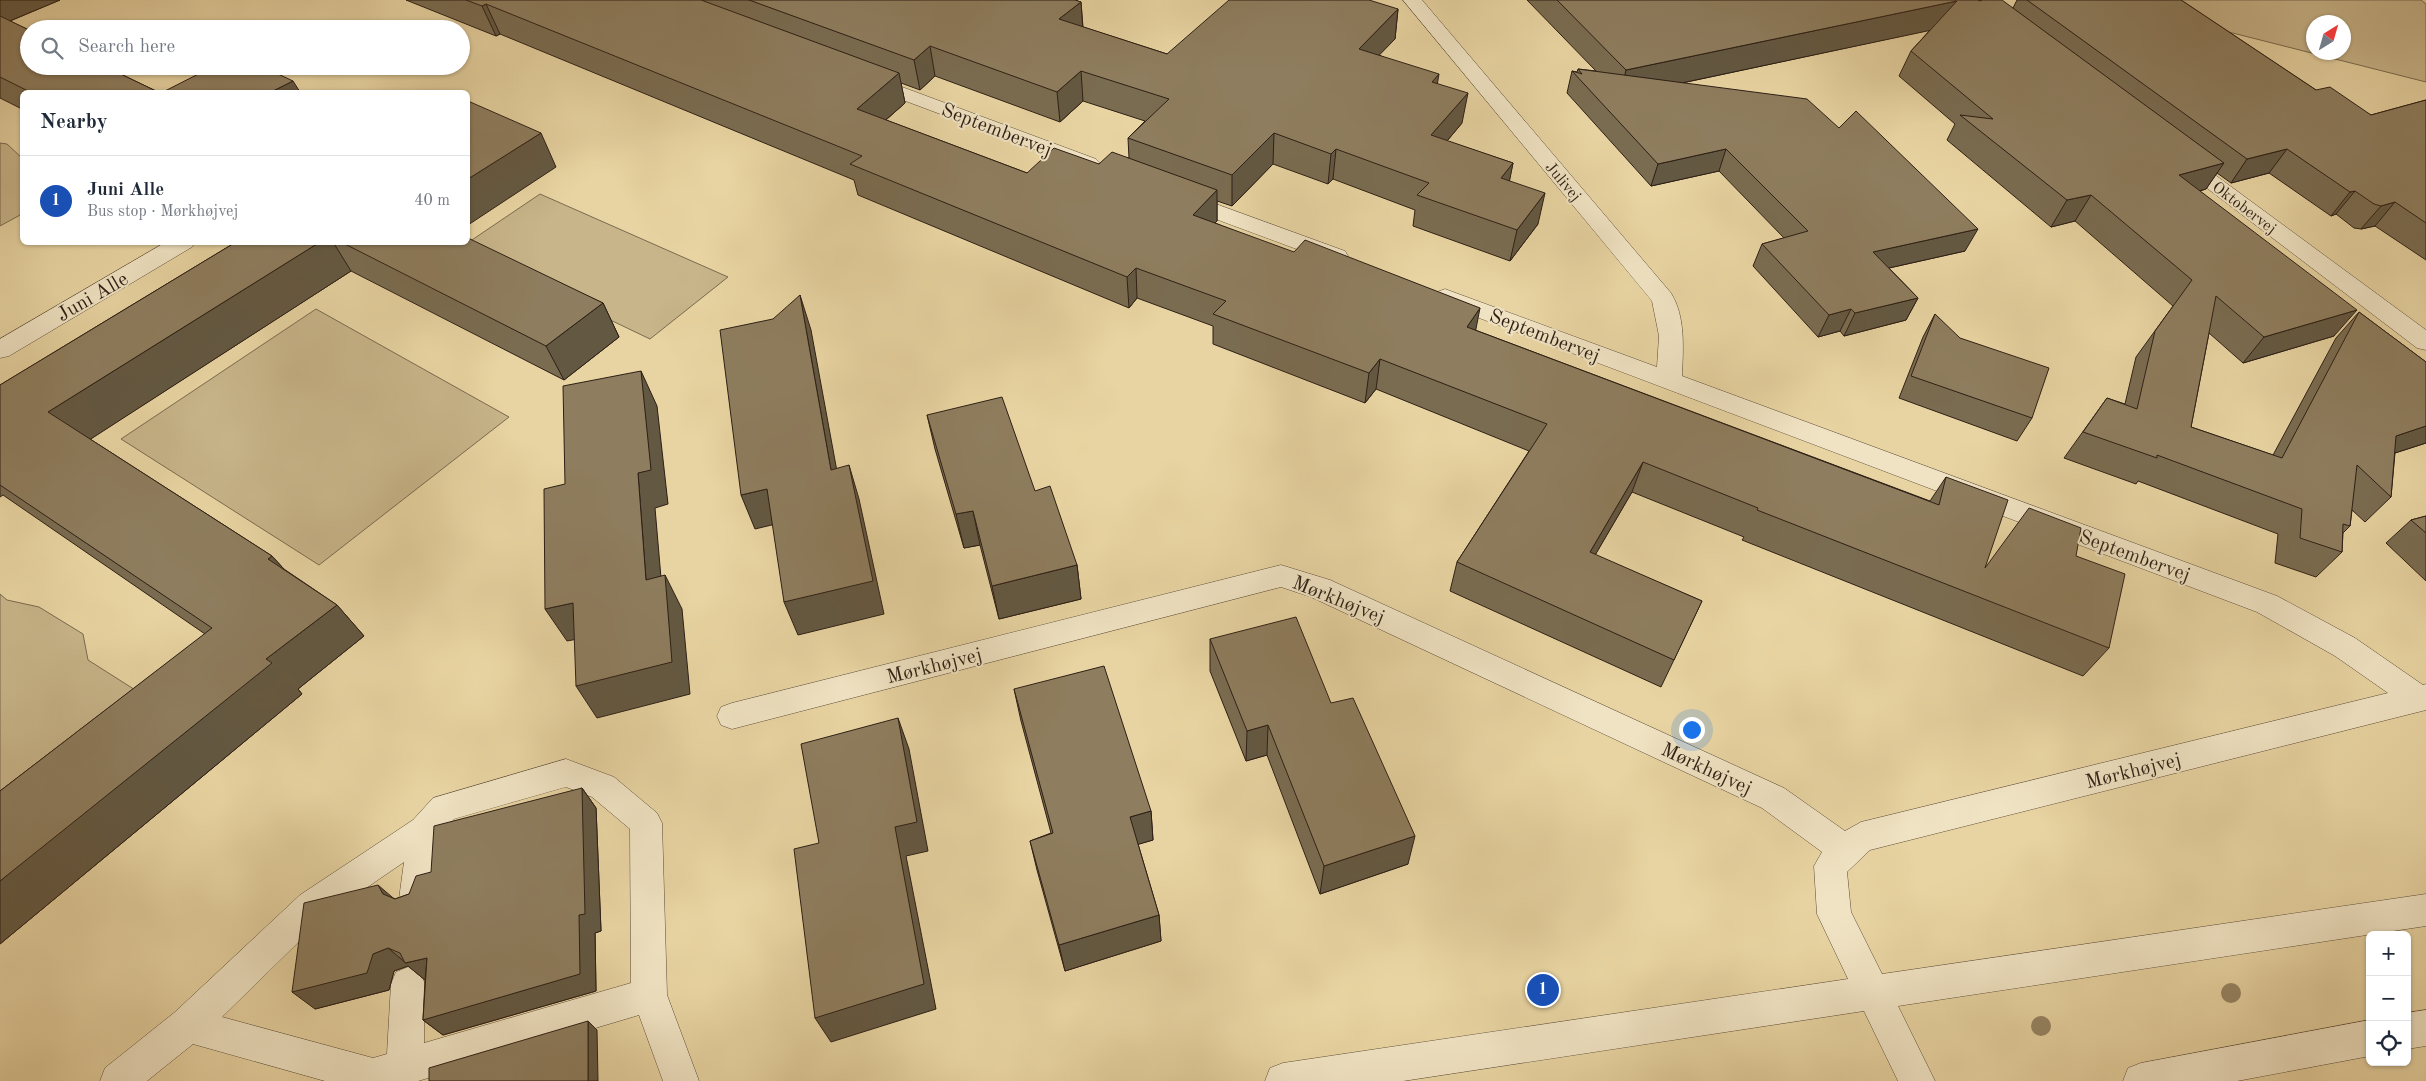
<!DOCTYPE html>
<html lang="en">
<head>
<meta charset="utf-8">
<style>
  :root { --surface:#fff; --page:#f2f2f3; --text:#1f2937; --muted:#747a83; --line:#e0e1e3; --accent:#8f2418 }
  body { margin:0; font-family:"Old Standard TT",serif; background:var(--page); color:var(--text) }
  .controls { position:absolute; right:15px; bottom:15px; display:grid; overflow:hidden; border-radius:8px; box-shadow:0 1px 4px #0004 }
  .controls button { width:45px; height:45px; display:grid; place-items:center; padding:0; border:0; border-bottom:1px solid var(--line); background:var(--surface); color:var(--text); font:25px sans-serif }
  .compass { position:absolute; left:2306px; top:15px; width:45px; height:45px; border-radius:50%; background:var(--surface); box-shadow:0 1px 4px #0004; rotate:37deg }
  .you { position:absolute; left:1691px; top:729px; width:18px; height:18px; margin:-12px; border:4px solid #fff; border-radius:50%; background:#1a73e8; box-shadow:0 0 0 8px #1a73e833 }
  .badge { display:grid; place-items:center; width:32px; height:32px; border-radius:50%; background:var(--accent); color:#fff; font-size:16px; font-weight:700 }
  .pin { position:absolute; translate:-50% -50%; border:2px solid #fff; box-shadow:0 1px 5px #0006 }
  .list { margin:0; padding:0; list-style:none }
  h2 { display:flex; justify-content:space-between; align-items:center; height:65px; margin:0; padding:0 20px; font-size:21px }
  h2 small { font-size:16px; font-weight:400; color:var(--muted) }
  .list li { display:grid; grid-template-columns:32px 1fr auto; gap:15px; align-items:center; box-sizing:border-box; height:90px; padding:0 20px; border-top:1px solid var(--line) }
  .list b { display:block; font-size:19px; white-space:nowrap }
  .list p { margin:0; font-size:16px; white-space:nowrap; color:var(--muted) }
  .list em { font-size:16px; font-style:normal; color:var(--muted) }
  .icon { flex:none; width:28px; height:28px; fill:none; stroke:currentColor; stroke-width:2; stroke-linecap:round; stroke-linejoin:round }
  .map { position:relative; flex:none; width:2426px; height:1081px; overflow:hidden }
  .search { position:absolute; background:var(--surface); box-shadow:0 1px 4px #0004; left:20px; top:20px; width:450px; height:55px; display:flex; align-items:center; gap:12px; box-sizing:border-box; padding:0 18px; border-radius:28px; color:var(--muted); font-size:19px }
  .panel { position:absolute; background:var(--surface); box-shadow:0 1px 4px #0004; left:20px; top:90px; width:450px; height:155px; border-radius:8px }
  .map>svg:first-child { display:block }
  .green { fill:#c8b58a; stroke:#7a6a50; fill-rule:evenodd }
  .lines { fill:none; stroke-linecap:round; stroke-linejoin:round }
  .minor-casing { stroke:#5c4c38; stroke-width:1 }
  .minor { fill:#f0e3c3; fill-rule:evenodd }
  .tree { fill:#978564 }
  .wall { fill:#7a6c51; stroke:#2d1f15; fill-rule:evenodd }
  .shaded-wall { fill:#635842; stroke:#2d1f15 }
  .building { fill:#8e7d5e; stroke:#2d1f15 }
  .labels { text-anchor:middle; stroke-width:4; stroke-linejoin:round; paint-order:stroke }
  .far-street-label { font-size:16px; fill:#2d1f15; stroke:#f0e3c3 }
  .street-label { font-size:20px; fill:#2d1f15; stroke:#f0e3c3 }
</style>
</head>
<body>
<div class="map">
<svg width="2426" height="1081" viewBox="0 0 2426 1081">
  <rect width="100%" height="100%" fill="#e8d4a2"/>
  <filter id="stains"><feTurbulence type="fractalNoise" baseFrequency=".004" numOctaves="4"/><feColorMatrix values="0 0 0 0 .2 0 0 0 0 .09 0 0 0 0 .02 0 0 0 .5 -.17"/></filter>
  <radialGradient id="worn" r=".72"><stop offset=".6" stop-color="#630" stop-opacity="0"/><stop offset="1" stop-color="#630" stop-opacity=".3"/></radialGradient>
  <g class="green">
    <path d="M2146 0H2421L2426 4V82L2130 7ZM2314 22H2344V52H2314Z"/>
    <polygon points="0,143 7,144 22,158 22,214 0,226"/>
    <polygon points="540,194 728,277 650,339 460,248"/>
    <polygon points="316,309 509,417 319,565 121,439"/>
    <polygon points="0,594 7,600 39,607 83,634 88,660 140,693 0,805"/>
  </g>
  <g class="lines">
    <defs>
      <g id="minor">
        <path d="M1403 0H1422L1671 293C1686 317 1683 350 1682 376L2277 596 2355 638 2423 685 2426 684V710L1870 850 1847 872 1851 912 1882 974 2426 894V926L1898 1006 1935 1081H1898L1864 1011 1403 1081H1265L1270 1068 1283 1063 1848 979 1817 914 1814 866 1822 852 1762 808 1311 597 1281 587 732 729 721 725 717 716 721 707 732 703 1281 565 1330 580 1784 788 1845 831 1861 822 2388 693 2335 656 2257 612 1437 302 1433 297 1437 292 1445 289 1453 292 1657 367 1659 336 1652 301Z"/>
        <polygon points="867,74 1096,159 1100,163 1096,167 1089,169 1082,167 860,84 857,80 860,76"/>
        <polygon points="2181,153 2188,155 2426,330 2426,350 2417,348 2174,163 2170,159 2174,155"/>
        <polygon points="1183,192 1345,251 1348,256 1345,261 1337,263 1329,261 1175,204 1172,199 1175,194"/>
        <polygon points="166,242 195,242 192,247 9,356 0,358 0,339"/>
        <path d="M566 759 614 777 657 813 662 823 667 995 699 1081H663L639 1015 418 1081H325L193 1044 147 1081H100L105 1068 175 1012 300 895 413 820 433 798ZM566 787 592 797 630 829 631 983 424 1043 425 984 420 972 408 967 396 972 391 984 387 1054 373 1058 222 1017 324 917 404 862 399 899 404 910 416 915 428 910 433 899 440 836 454 819Z"/>
        <polygon points="2426,1010 2426,1046 2407,1049 2407,1013"/>
        <polygon points="2370,1020 2370,1056 2237,1081 2123,1081 2128,1068 2141,1063"/>
      </g>
    </defs>
    <use href="#minor" class="minor-casing"/>
    <use href="#minor" class="minor"/>
  </g>
  <g class="tree">
    <circle cx="2231" cy="993" r="10"/>
    <circle cx="2041" cy="1026" r="10"/>
  </g>
  <g class="wall">
    <polygon points="0,0 60,0 10,21 158,92 22,92 22,109 0,98"/>
    <path d="M406 0H1078L1077 1 1081 2 1083 27 1167 54 1398 9 1395 39 1379 55 1437 83 1462 123 1447 141 1513 163 1509 181 1538 224 1510 261 1413 226 1415 210 1333 179 1328 184 1273 164 1232 206 1217 201V221L1215 223 1475 330 1930 501 1946 477 1986 567 2076 556 2109 648 2083 676 1742 540 1744 537 1632 492 1595 555 1702 601 1661 687 1450 591 1457 562 1529 451 1376 389 1365 403 1213 344V326L1137 298 1129 308 858 195 854 180 500 34 496 36ZM935 76 1060 122 1083 101 1145 121 1128 138 1129 158 1099 164 1027 173 886 120 905 103 901 83 920 90Z"/>
    <polygon points="1527,0 1978,0 2013,8 2017,0 2181,0 2316,90 2371,115 2426,100 2426,260 2375,226 2361,229 2354,228 2336,214 2331,216 2269,173 2231,183 2217,173 2206,189 2200,191 2334,336 2243,363 2209,333 2191,427 2273,455 2336,338 2359,312 2426,362 2426,443 2395,453 2391,497 2365,522 2352,510 2350,526 2343,533 2342,552 2316,577 2275,563 2278,534 2138,481 2136,484 2064,458 2107,398 2125,404 2136,357 2173,306 2075,221 2051,227 1947,140 1955,124 1899,76 1911,51 1930,30 1682,83 1965,251 1889,268 1918,298 1906,320 1844,336 1840,331 1818,337 1753,266 1762,244 1784,238 1719,171 1651,186 1567,93 1572,71 1577,72 1578,69 1596,71"/>
    <polygon points="236,242 468,242 603,303 619,337 564,380 351,271 90,439 272,556 284,569 337,605 364,636 298,689 302,694 0,944 0,791 205,634 3,495 0,497 0,385"/>
    <polygon points="1935,314 2032,418 2017,441 1899,398 1923,337"/>
    <polygon points="927,415 1035,491 1077,565 1081,599 999,619 980,545 964,548 935,449"/>
    <polygon points="2426,516 2426,581 2386,543 2411,520"/>
    <polygon points="1210,639 1331,703 1408,864 1320,894 1267,755 1246,761 1210,671"/>
    <polygon points="1014,689 1151,811 1153,840 1138,844 1159,915 1161,941 1065,971 1037,870 1030,841 1051,833 1021,721"/>
    <polygon points="582,788 596,808 601,931 595,933 596,991 443,1035 423,1020 425,980 408,966 394,971 389,990 315,1009 393,898 395,899 409,894 431,872"/>
  </g>
  <g class="shaded-wall">
    <polygon points="0,0 60,0 0,25"/>
    <polygon points="1957,1 1946,27 1620,96 1626,70"/>
    <polygon points="1081,2 1083,32 1059,19"/>
    <polygon points="486,4 500,34 496,36 482,6"/>
    <polygon points="1398,9 1395,39 1356,79 1359,49"/>
    <polygon points="930,46 935,76 920,90 914,60"/>
    <polygon points="1081,71 1083,101 1060,122 1057,92"/>
    <polygon points="899,73 905,103 864,139 857,109"/>
    <polygon points="1439,74 1434,104 1432,82"/>
    <polygon points="293,81 300,92 271,92"/>
    <polygon points="1468,93 1462,123 1426,166 1431,135"/>
    <polygon points="541,133 556,167 468,225 468,179"/>
    <polygon points="1274,133 1273,164 1232,206 1232,175"/>
    <polygon points="1336,149 1333,179 1328,184 1331,154"/>
    <polygon points="1726,149 1719,171 1651,186 1658,164"/>
    <polygon points="2287,149 2269,173 2231,183 2247,159"/>
    <polygon points="1513,163 1507,194 1501,178"/>
    <polygon points="2224,163 2206,189 2161,201 2179,175"/>
    <polygon points="1217,190 1217,221 1194,245 1193,215"/>
    <polygon points="2355,191 2336,214 2331,216 2350,192"/>
    <polygon points="1545,193 1538,224 1510,261 1517,230"/>
    <polygon points="2091,195 2075,221 2051,227 2067,200"/>
    <polygon points="2395,202 2375,226 2361,229 2381,206"/>
    <polygon points="1978,229 1965,251 1862,274 1873,252"/>
    <polygon points="320,242 333,242 351,271 80,446 48,412"/>
    <polygon points="1136,268 1137,298 1129,308 1127,277"/>
    <polygon points="800,295 811,330 843,504 831,470"/>
    <polygon points="1918,298 1906,320 1844,336 1855,313"/>
    <polygon points="603,303 619,337 564,380 546,346"/>
    <polygon points="1480,308 1474,339 1467,327"/>
    <polygon points="1851,309 1840,331 1818,337 1829,315"/>
    <polygon points="2357,310 2334,336 2243,363 2264,337"/>
    <polygon points="1380,359 1376,389 1365,403 1369,373"/>
    <polygon points="641,371 657,406 668,504 655,508 664,613 646,580 638,473"/>
    <polygon points="2426,426 2426,443 2370,461 2396,436"/>
    <polygon points="1643,462 1632,492 1580,581 1590,552"/>
    <polygon points="849,465 859,499 884,614 798,635 784,602"/>
    <polygon points="767,489 780,523 755,529 741,495"/>
    <polygon points="973,511 980,545 964,548 956,514"/>
    <polygon points="272,556 301,588 268,559"/>
    <polygon points="1077,565 1081,599 999,619 992,586"/>
    <polygon points="665,575 682,609 690,694 597,718 576,686"/>
    <polygon points="573,603 594,636 567,641 545,609"/>
    <polygon points="337,605 364,636 298,689 302,694 0,944 0,881 266,659"/>
    <polygon points="898,718 909,749 928,851 906,856 936,1009 831,1042 815,1018 895,827"/>
    <polygon points="1268,725 1267,755 1246,761 1247,731"/>
    <polygon points="582,788 596,808 601,931 595,933 596,991 443,1035 423,1020 579,915"/>
    <polygon points="1151,811 1153,840 1133,846 1130,817"/>
    <polygon points="1415,836 1408,864 1320,894 1324,866"/>
    <polygon points="378,885 399,903 383,894"/>
    <polygon points="1159,915 1161,941 1065,971 1059,945"/>
    <polygon points="388,948 406,963 427,958 425,980 408,966 394,971 389,990 315,1009 292,992 373,954"/>
    <polygon points="588,1021 597,1030 598,1081 588,1081"/>
  </g>
  <g class="building">
    <polygon points="466,0 701,0 899,73 857,109 1027,173 1054,148 1099,164 1112,152 1217,190 1193,215 1294,252 1305,240 1480,308 1467,327 1939,505 1946,477 2008,500 1985,568 2029,508 2081,528 2076,556 2125,574 2109,648 1757,510 1758,508 1643,462 1590,552 1702,601 1674,660 1457,562 1547,424 1380,359 1369,373 1213,314 1226,301 1136,268 1127,277 850,164 862,156 486,4 482,6"/>
    <polygon points="749,0 1075,0 1081,2 1059,19 1167,54 1229,0 1369,0 1398,9 1359,49 1439,74 1432,82 1468,93 1431,135 1513,163 1501,178 1545,193 1517,230 1417,195 1429,183 1336,149 1331,154 1274,133 1232,175 1128,138 1169,99 1081,71 1057,92 930,46 914,60"/>
    <polygon points="1557,0 1978,0 1979,1 1983,0 2002,0 2224,163 2179,175 2357,310 2264,337 2216,296 2191,427 2282,458 2359,312 2426,362 2426,426 2396,436 2391,497 2357,465 2350,526 2343,524 2342,552 2300,538 2302,509 2157,455 2157,458 2083,432 2107,398 2137,409 2155,331 2192,280 2091,195 2067,200 1960,115 1993,119 1911,51 1957,1 1626,70"/>
    <polygon points="2027,0 2181,0 2316,90 2330,87 2371,115 2426,100 2426,223 2395,202 2381,206 2374,204 2355,191 2350,192 2287,149 2247,159"/>
    <polygon points="0,16 29,30 29,66 104,66 158,92 30,92 0,77"/>
    <polygon points="214,66 261,66 293,81 271,92 163,92"/>
    <polygon points="1578,69 1807,99 1839,128 1856,111 1978,229 1873,252 1918,298 1855,313 1851,309 1829,315 1762,244 1808,231 1726,149 1658,164 1572,71 1582,74"/>
    <polygon points="468,101 541,133 468,179"/>
    <polygon points="468,238 603,303 546,346 341,242 468,242"/>
    <polygon points="236,242 320,242 48,412 272,556 268,559 337,605 266,659 272,663 0,881 0,791 212,628 0,485 0,385"/>
    <polygon points="800,295 831,470 849,465 873,581 784,602 767,489 741,495 720,330 773,319"/>
    <polygon points="1935,314 1960,338 2049,368 2032,418 1911,376"/>
    <polygon points="641,371 651,470 638,473 646,580 665,575 672,662 576,686 573,603 545,609 544,489 565,484 563,386"/>
    <polygon points="1002,397 1035,491 1050,486 1077,565 992,586 973,511 956,514 927,415"/>
    <polygon points="2426,516 2426,533 2411,520"/>
    <polygon points="1296,617 1331,703 1353,698 1415,836 1324,866 1268,725 1247,731 1210,639"/>
    <polygon points="1104,666 1151,811 1130,817 1159,915 1059,945 1030,841 1053,833 1014,689"/>
    <polygon points="898,718 917,822 895,827 924,984 815,1018 794,849 819,843 801,744"/>
    <polygon points="582,788 585,914 579,915 580,974 423,1020 427,958 405,963 400,953 388,948 373,954 367,973 292,992 304,903 378,885 383,894 395,899 409,894 416,876 431,872 434,826"/>
    <polygon points="588,1021 588,1081 429,1081 429,1068"/>
  </g>
  <g class="labels">
    <g class="far-street-label">
      <text transform="translate(1564 181) rotate(50)" y="6">Julivej</text>
      <text transform="translate(2245 207) rotate(37)" y="6">Oktobervej</text>
    </g>
    <g class="street-label">
      <text transform="translate(997 129) rotate(21)" y="7">Septembervej</text>
      <text transform="translate(92 296) rotate(-30)" y="7">Juni Alle</text>
      <text transform="translate(1545 335) rotate(21)" y="7">Septembervej</text>
      <text transform="translate(2135 555) rotate(20)" y="7">Septembervej</text>
      <text transform="translate(1339 599) rotate(22)" y="7">Mørkhøjvej</text>
      <text transform="translate(934 665) rotate(-14)" y="7">Mørkhøjvej</text>
      <text transform="translate(1707 768) rotate(25)" y="7">Mørkhøjvej</text>
      <text transform="translate(2133 770) rotate(-14)" y="7">Mørkhøjvej</text>
    </g>
  </g>
  <rect width="100%" height="100%" filter="url(#stains)"/>
  <rect width="100%" height="100%" fill="url(#worn)"/>
</svg>
<div class="controls">
<button>+</button>
<button>−</button>
<button><svg class="icon" aria-label="locate" viewBox="0 0 24 24"><circle cx="12" cy="12" r="6"/><path d="M12 2v4M12 18v4M2 12h4M18 12h4"/></svg></button>
</div>
<svg class="compass" viewBox="-18 -18 36 36"><path d="M0-13l5 13h-10z" fill="#e53935"/><path d="M0 13l5-13h-10z" fill="#747a83"/></svg>
<div class="you"></div>
<div class="pin badge" style="left:1543px;top:990px;background:#1a4fb4">1</div>
<div class="search"><svg class="icon" aria-label="search" viewBox="0 0 24 24"><circle cx="10" cy="10" r="6"/><path d="M15 15l6 6"/></svg>Search here</div>
<section class="panel">
<h2>Nearby<small></small></h2>
<ul class="list">
<li><span class="badge" style="background:#1a4fb4">1</span><div><b>Juni Alle</b><p>Bus stop · Mørkhøjvej</p></div><em>40 m</em></li>
</ul>
</section>
</div>
</body>
</html>
